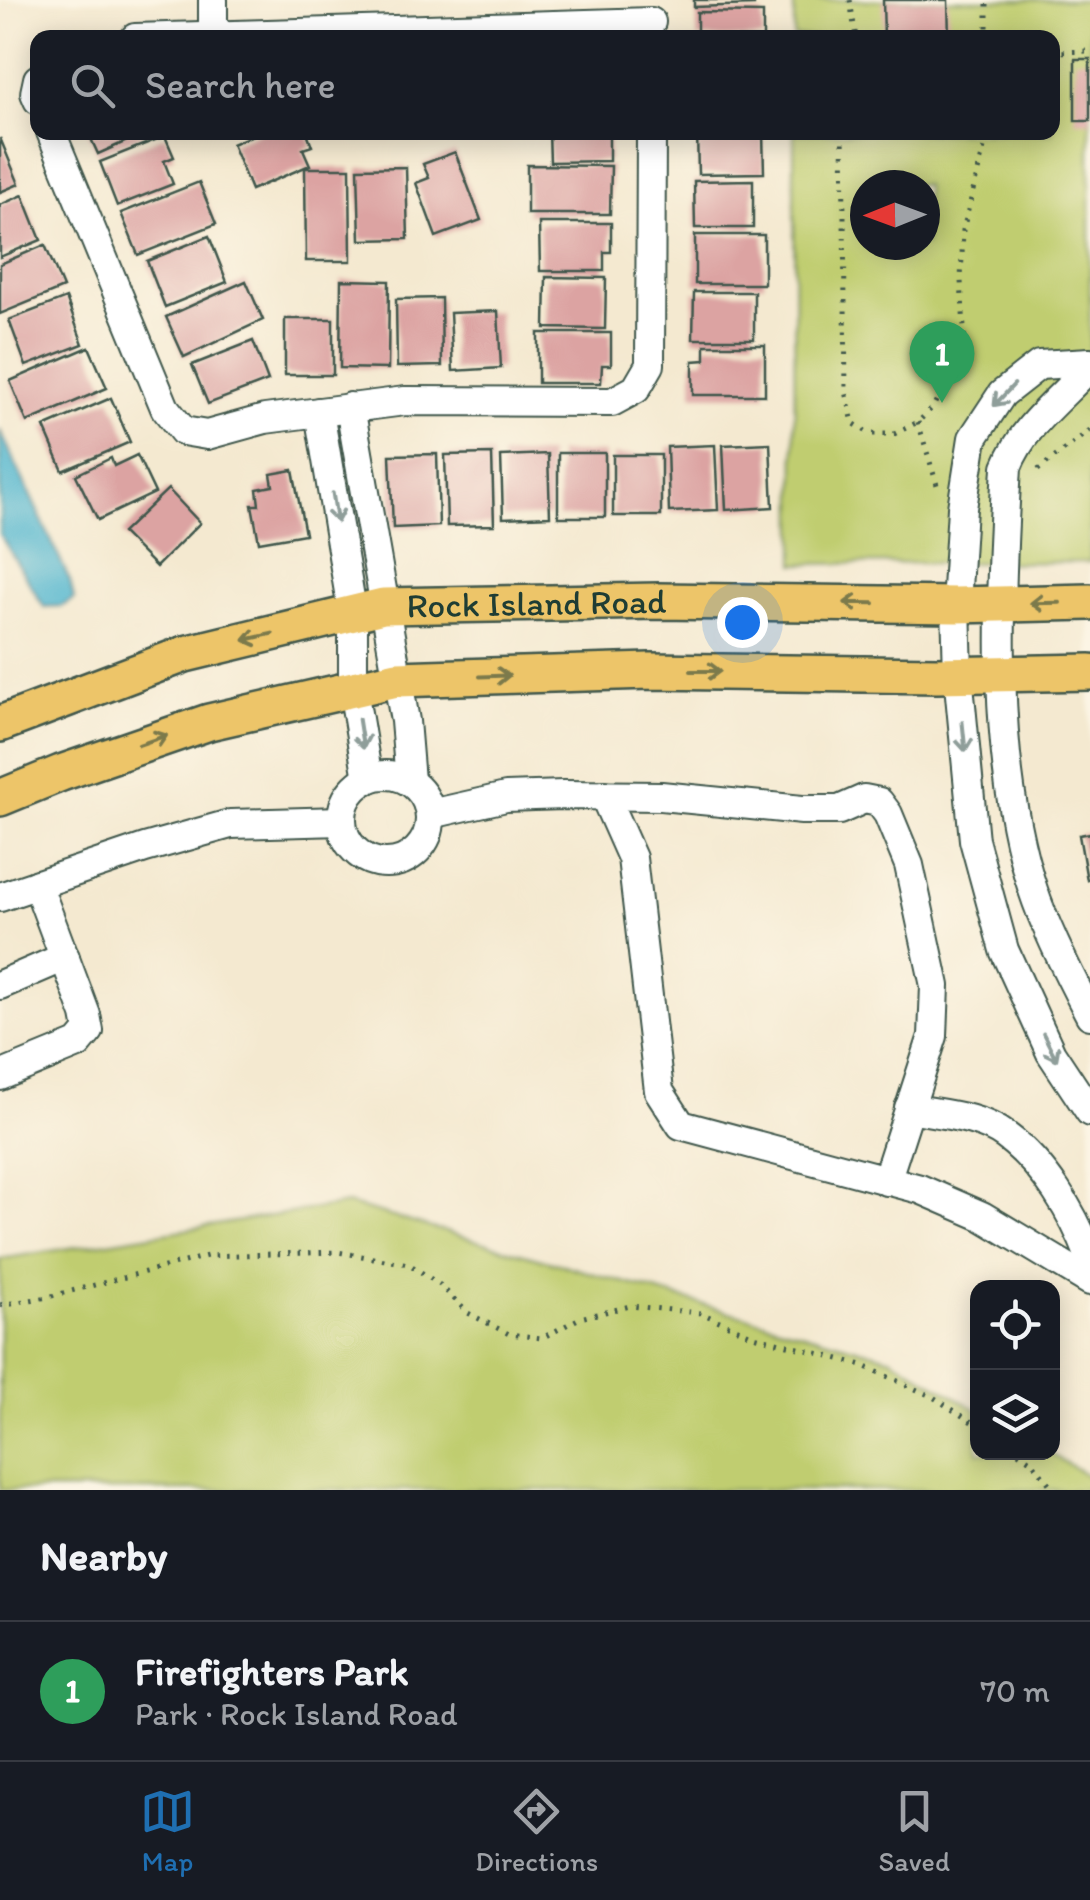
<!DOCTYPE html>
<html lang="en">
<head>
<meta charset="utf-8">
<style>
  :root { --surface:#171b24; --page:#242831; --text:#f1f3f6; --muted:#9ea1a6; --line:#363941; --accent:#1f6fb2 }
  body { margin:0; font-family:Itim,sans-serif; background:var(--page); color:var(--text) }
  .controls { position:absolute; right:30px; bottom:30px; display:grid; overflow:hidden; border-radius:20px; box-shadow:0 5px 25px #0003 }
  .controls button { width:90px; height:90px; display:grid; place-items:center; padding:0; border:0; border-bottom:2px solid var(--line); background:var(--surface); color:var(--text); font:50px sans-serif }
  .compass { position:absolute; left:850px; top:170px; width:90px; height:90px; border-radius:50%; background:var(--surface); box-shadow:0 5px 25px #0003; rotate:269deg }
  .you { position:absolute; left:742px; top:622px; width:35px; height:35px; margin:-25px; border:8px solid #fff; border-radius:50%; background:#1a73e8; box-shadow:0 0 0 15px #1a73e833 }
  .badge { display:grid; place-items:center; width:65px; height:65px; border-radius:50%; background:var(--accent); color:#fff; font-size:32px; font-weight:700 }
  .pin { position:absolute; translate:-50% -82px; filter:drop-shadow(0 2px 5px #0008) }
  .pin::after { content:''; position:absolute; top:52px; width:35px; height:30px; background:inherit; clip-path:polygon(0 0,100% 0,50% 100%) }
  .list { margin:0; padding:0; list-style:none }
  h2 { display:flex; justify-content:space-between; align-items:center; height:130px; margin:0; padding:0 40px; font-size:42px }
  h2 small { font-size:32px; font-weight:400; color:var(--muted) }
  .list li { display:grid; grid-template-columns:65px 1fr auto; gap:30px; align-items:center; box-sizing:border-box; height:140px; padding:0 40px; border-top:2px solid var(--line) }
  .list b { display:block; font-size:38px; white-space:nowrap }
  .list p { margin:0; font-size:32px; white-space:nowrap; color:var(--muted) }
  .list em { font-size:32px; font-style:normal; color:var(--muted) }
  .icon { flex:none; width:55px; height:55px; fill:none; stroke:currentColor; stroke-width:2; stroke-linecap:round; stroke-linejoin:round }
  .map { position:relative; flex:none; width:1090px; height:1490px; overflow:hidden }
  .search { position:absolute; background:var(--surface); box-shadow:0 5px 25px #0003; left:30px; right:30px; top:30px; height:110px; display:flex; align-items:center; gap:25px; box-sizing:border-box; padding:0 35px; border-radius:20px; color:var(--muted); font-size:38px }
  .sheet { height:270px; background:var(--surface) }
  nav { display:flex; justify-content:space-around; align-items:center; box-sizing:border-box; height:140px; border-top:2px solid var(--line); background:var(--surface); font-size:28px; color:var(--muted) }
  nav a { display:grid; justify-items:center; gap:5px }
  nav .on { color:var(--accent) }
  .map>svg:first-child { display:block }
  .green { fill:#c0cd6f; stroke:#708552; stroke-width:2.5; fill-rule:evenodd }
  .water { fill:#51b6cf; stroke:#387a82; stroke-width:2.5 }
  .building { fill:#dca3a2 }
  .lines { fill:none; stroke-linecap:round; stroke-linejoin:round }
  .minor-casing { stroke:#3f574b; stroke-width:32 }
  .major-casing { stroke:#3f574b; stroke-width:40 }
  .path { stroke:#3f574b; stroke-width:5; stroke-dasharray:2.5 8; stroke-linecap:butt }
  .minor { stroke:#fff; stroke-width:28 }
  .major { stroke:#edc569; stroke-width:35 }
  .oneway { stroke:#8f9e9a }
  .oneway2 { stroke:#7c7a4c }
  .labels { text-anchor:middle; stroke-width:10; stroke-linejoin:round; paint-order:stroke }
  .street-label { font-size:35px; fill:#1f3d34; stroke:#fcf5e5 }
</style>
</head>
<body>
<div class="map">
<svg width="1090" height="1490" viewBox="0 0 1090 1490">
  <rect width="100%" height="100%" fill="#fcf5e5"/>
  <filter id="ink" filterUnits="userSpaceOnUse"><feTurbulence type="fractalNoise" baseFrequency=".01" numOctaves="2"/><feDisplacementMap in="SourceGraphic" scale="20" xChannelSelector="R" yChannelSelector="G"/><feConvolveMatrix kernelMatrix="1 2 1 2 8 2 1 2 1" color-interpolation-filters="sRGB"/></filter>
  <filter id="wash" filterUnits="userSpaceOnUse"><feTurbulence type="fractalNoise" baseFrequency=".0048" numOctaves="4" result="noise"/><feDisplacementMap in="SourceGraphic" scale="40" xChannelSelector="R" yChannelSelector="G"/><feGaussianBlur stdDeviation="2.25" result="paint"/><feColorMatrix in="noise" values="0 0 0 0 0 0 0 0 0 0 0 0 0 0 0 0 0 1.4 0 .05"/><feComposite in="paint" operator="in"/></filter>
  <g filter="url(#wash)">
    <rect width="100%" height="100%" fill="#f4e9d0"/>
    <g class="green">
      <path d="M794 0H1090V562L795 564 794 133 1052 132V38L794 37ZM865 185H925V245H865Z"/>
      <polygon points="347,1204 892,1358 977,1410 978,1452 1049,1453 1090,1477 1090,1490 0,1490 0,1259"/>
    </g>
    <polygon class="water" points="0,430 70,581 74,599 62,606 44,607 0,535"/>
    <g id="blocks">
      <g class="building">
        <polygon points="694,0 754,0 754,5 694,7"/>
        <polygon points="883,0 948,0 949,38 884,38"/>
        <polygon points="697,12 763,13 763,38 697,38"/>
        <rect x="1075" y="59" width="15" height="62"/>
        <polygon points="88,132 147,132 98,154"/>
        <polygon points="260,132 307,132 312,146 303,149 310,165 251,190 232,144"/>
        <polygon points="549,132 609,132 609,161 550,162"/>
        <polygon points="697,132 763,132 764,173 698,174"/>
        <polygon points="165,136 174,157 164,161 173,184 117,206 100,162"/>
        <polygon points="0,138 19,184 0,192"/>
        <polygon points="455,152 481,220 436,237 416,183 429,178 423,164"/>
        <polygon points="527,165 611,166 610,214 527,214"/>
        <polygon points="406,167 408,239 360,240 358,168"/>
        <polygon points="305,168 350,168 351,261 306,261"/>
        <polygon points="753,180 753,228 695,228 694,181"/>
        <polygon points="199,182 216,224 138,255 121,213"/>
        <polygon points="23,195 41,240 0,257 0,205"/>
        <polygon points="539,223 611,223 611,252 604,252 604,271 540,271"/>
        <rect x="695" y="235" width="69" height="49"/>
        <polygon points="209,236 227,282 165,307 147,261"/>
        <polygon points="45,245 63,288 0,314 0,264"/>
        <polygon points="546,277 606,278 605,329 545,328"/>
        <polygon points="341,280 389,281 388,369 340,368"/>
        <polygon points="246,281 263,320 184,357 166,317"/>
        <polygon points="694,292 754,292 754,339 693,339"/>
        <polygon points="66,298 83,344 26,366 9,320"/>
        <polygon points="441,298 442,366 397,367 396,299"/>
        <polygon points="498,311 501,368 453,371 450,313"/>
        <rect x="285" y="319" width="48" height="56"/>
        <polygon points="538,333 611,333 611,365 602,365 601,383 538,383"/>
        <polygon points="253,341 268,381 208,404 192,365"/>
        <polygon points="705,345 765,345 765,395 693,395 693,361 705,360"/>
        <polygon points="89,347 107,388 27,422 10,381"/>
        <polygon points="111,398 130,442 63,471 44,427"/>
        <polygon points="770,443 773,507 726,510 723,445"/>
        <polygon points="715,445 718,510 669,512 667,447"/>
        <rect x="558" y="453" width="47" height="64"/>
        <polygon points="437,454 439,526 393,528 390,455"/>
        <polygon points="492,454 494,525 447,526 445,455"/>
        <polygon points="548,454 550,516 503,518 501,456"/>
        <polygon points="137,455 155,493 98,520 76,475 111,458 114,466"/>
        <rect x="613" y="455" width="48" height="61"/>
        <polygon points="293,470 305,534 259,542 252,505 259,505 257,489 273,486 271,474"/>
        <polygon points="168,489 200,523 156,567 122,533"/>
        <polygon points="1090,833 1090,879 1087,880 1079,835"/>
      </g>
    </g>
  </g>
  <g filter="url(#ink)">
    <use href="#blocks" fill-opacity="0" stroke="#3f574b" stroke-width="2.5"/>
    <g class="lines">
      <defs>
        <g id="minor">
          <polyline points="213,0 213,34"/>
          <polyline points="135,38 651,22"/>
          <polyline points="38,79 35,93 38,100"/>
          <polyline points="51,132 165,408 183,431 207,435 265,419 405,401 612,402 636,389 650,365 651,132"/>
          <polyline points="1090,362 1039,365 1002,394 973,438 962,508 956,605 958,674 974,840 1004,950 1051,1053 1090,1112"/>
          <path d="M1090 366C1060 400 1024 424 1007 467 999 599 991 763 1033 890 1046 930 1070 977 1090 1015"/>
          <polyline points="350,407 405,721 410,781"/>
          <polyline points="319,412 353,616 353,689 368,779"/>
          <circle cx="386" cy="819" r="44"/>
          <polyline points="604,795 632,858 659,1091 681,1125 920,1189 982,1216 1090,1281"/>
          <polyline points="431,814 506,797 563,795 661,796 802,810 839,810 864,799 879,802 888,814 909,865 935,986 933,1036 886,1181"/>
          <polyline points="0,897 145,848 230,824 342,821"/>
          <polyline points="0,985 65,957"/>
          <polyline points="0,1076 78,1044 89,1031 86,1015 37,884"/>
          <path d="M909 1108C939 1114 980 1116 1006 1136 1044 1164 1074 1214 1090 1257"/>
        </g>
        <g id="major">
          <path id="s1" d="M0 724 185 654 383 606 658 601 956 605 1090 602"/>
          <polyline points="0,798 61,773 209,722 397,679 650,671 937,675 1090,672"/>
        </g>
      </defs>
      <use href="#minor" class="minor-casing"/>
      <use href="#major" class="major-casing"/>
      <g class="path">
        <polyline points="850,0 856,38"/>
        <polyline points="987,38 987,0"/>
        <polyline points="1052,52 1090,51"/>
        <polyline points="843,132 846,391 853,423 870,434 894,434 918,422 933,407 965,344 961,281 963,230 988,132"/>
        <polyline points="918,422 937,485"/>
        <polyline points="1038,470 1090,430"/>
        <polyline points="0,1305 48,1297 207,1256 338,1252 409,1264 440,1285 468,1313 509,1334 542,1338 580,1318 630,1306 701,1313 754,1336 862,1365 933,1397 978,1426"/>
        <polyline points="1018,1452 1032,1461 1054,1490"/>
      </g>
      <use href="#minor" class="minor"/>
      <use href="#major" class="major"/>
    </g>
    <defs><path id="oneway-shaft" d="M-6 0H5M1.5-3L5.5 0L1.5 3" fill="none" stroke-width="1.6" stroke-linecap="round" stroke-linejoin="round" transform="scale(2.5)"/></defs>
    <g class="oneway">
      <use href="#oneway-shaft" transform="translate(1004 395) rotate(133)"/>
      <use href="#oneway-shaft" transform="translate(335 508) rotate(81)"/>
      <use href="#oneway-shaft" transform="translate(361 734) rotate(81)"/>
      <use href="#oneway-shaft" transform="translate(964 737) rotate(84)"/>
      <use href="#oneway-shaft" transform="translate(1050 1047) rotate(63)"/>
    </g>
    <g class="oneway2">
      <use href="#oneway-shaft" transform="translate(859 603) rotate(-179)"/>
      <use href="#oneway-shaft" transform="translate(1045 603) rotate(179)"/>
      <use href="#oneway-shaft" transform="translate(258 637) rotate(167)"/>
      <use href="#oneway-shaft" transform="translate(706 671)"/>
      <use href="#oneway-shaft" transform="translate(495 676) rotate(-2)"/>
      <use href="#oneway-shaft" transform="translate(153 740) rotate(-19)"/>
    </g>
  </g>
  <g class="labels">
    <g class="street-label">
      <text dy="12" stroke="none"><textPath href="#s1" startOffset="555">Rock Island Road</textPath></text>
    </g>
  </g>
</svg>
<div class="controls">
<button><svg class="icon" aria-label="locate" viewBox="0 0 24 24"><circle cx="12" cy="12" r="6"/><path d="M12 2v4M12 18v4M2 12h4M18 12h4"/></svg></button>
<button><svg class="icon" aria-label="layers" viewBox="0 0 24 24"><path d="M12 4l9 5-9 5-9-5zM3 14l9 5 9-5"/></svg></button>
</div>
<svg class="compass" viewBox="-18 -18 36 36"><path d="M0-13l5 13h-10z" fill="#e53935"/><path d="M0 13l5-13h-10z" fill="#9ea1a6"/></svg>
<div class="you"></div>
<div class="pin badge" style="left:942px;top:403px;background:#2e9e5b">1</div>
<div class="search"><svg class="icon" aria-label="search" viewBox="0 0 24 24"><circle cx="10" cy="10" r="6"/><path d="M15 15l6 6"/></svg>Search here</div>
</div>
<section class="sheet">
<h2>Nearby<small></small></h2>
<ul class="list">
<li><span class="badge" style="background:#2e9e5b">1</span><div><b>Firefighters Park</b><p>Park · Rock Island Road</p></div><em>70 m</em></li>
</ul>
</section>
<nav>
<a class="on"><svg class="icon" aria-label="map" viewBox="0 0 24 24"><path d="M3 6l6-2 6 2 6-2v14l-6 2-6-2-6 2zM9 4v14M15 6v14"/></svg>Map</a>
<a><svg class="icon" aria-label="directions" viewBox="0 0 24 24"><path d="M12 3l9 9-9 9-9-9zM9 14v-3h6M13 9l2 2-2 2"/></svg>Directions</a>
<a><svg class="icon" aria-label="saved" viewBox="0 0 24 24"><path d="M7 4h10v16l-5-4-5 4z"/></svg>Saved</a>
</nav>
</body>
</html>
